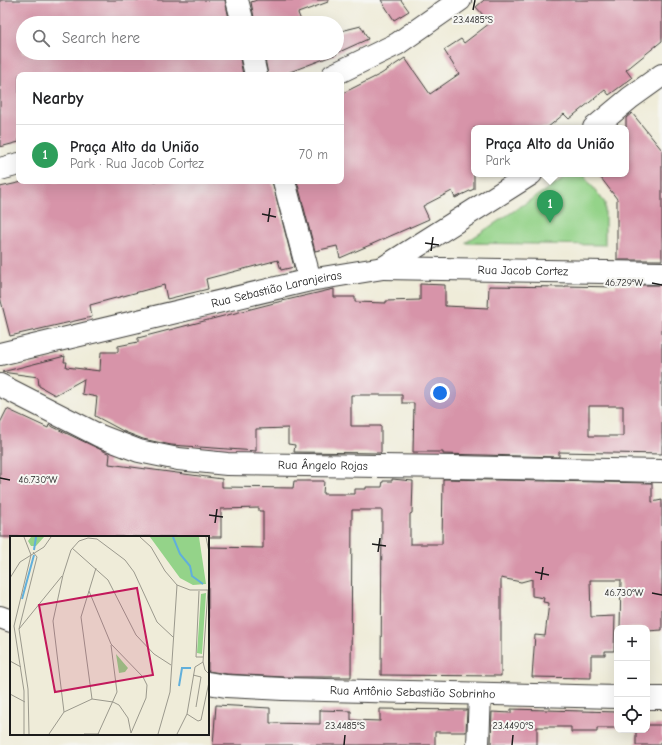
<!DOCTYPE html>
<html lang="en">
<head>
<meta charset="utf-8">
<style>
  :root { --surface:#fff; --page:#f6f6f6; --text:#202124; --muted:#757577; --line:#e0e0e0; --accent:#111827 }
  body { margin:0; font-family:"Comic Neue",sans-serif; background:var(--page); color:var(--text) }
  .controls { position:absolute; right:12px; bottom:12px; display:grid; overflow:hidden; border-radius:8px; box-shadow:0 4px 16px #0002 }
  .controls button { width:36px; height:36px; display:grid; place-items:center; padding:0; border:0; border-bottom:1px solid var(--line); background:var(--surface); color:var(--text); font:20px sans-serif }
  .you { position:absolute; left:440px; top:393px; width:14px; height:14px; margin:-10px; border:3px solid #fff; border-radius:50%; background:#1a73e8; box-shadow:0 0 0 6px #1a73e833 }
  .badge { display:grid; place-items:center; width:26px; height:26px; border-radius:50%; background:var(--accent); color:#fff; font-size:13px; font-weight:700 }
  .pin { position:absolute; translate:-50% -33px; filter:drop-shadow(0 1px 2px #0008) }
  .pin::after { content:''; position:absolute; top:21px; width:14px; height:12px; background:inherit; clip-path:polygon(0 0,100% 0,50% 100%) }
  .popup { position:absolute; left:471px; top:125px; width:158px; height:52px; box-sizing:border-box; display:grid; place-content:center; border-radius:8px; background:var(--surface); filter:drop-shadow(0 1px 3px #0005); font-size:13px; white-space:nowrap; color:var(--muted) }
  .popup b { font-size:15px; color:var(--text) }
  .popup::after { content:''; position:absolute; left:50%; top:100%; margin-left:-8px; border:8px solid transparent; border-top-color:var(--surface) }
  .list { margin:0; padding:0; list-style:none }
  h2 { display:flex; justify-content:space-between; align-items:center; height:52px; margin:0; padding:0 16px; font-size:17px }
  h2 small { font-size:13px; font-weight:400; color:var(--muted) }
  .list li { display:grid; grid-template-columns:26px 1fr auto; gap:12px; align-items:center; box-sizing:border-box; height:60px; padding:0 16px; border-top:1px solid var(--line) }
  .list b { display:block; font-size:15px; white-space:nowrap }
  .list p { margin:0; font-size:13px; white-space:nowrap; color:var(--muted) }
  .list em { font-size:13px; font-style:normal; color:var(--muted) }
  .icon { flex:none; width:22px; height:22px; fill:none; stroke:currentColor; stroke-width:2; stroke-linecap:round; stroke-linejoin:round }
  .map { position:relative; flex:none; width:662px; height:745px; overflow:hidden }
  .search { position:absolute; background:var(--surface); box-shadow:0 4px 16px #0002; left:16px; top:16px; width:328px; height:44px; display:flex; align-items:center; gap:10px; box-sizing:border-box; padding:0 14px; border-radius:22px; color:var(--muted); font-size:15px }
  .panel { position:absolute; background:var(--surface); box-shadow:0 4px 16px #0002; left:16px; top:72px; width:328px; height:112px; border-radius:8px }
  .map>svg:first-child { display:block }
  .green { fill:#94d389; stroke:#587852 }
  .building { fill:#d794a9; fill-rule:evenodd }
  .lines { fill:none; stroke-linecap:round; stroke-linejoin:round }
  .minor-casing { stroke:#3c3b38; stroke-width:24 }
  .minor { stroke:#fff; stroke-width:22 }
  .ticks { fill:none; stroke:#1c1c1c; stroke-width:1.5 }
  .labels { text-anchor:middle; stroke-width:4; stroke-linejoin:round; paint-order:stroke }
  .street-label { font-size:12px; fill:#1c1c1c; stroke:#f6f6f2 }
  .inset-river { fill:none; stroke:#61afdb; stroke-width:2 }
  .inset-road { fill:none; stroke:#9b998d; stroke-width:1 }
  .view { fill:#c2185b; fill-opacity:0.15; stroke:#c2185b; stroke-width:2 }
  .inset-edge { fill:none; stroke:#1c1c1c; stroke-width:2 }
  .ticks-label { font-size:10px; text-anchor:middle; fill:#1c1c1c; stroke:#f6f6f2; stroke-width:4; stroke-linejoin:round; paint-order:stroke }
</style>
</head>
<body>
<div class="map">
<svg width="662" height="745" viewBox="0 0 662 745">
  <rect width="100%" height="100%" fill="#f6f6f2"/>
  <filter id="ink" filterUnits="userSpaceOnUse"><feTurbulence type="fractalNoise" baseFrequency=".025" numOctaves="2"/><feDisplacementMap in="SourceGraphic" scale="8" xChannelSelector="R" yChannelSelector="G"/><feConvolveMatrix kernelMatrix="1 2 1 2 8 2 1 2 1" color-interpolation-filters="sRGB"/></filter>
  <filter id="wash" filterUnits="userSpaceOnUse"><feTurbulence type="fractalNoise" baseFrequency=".012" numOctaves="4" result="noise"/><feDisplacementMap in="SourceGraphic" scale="16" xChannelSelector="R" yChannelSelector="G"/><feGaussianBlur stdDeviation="0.9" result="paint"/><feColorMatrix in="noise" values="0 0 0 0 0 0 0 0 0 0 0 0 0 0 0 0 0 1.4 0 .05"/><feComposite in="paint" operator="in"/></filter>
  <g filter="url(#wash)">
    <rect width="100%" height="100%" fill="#efecd9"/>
    <polygon class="green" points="570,174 583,174 605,203 605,245 465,243"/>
    <g id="blocks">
      <g class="building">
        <polygon points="0,0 225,0 230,23 23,23 23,53 239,53 243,75 19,75 19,142 0,147"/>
        <polygon points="257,0 328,0 328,2 298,13 302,23 255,23 251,2"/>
        <polygon points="381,0 401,0 409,11 394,20"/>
        <polygon points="484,0 662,0 662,41 626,70 632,78 609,95 605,90 569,119 564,114 547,128 474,128 474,189 455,198 452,191 423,206 429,219 370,245 340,258 337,246 315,251 297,181 341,181 341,94 381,74 405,58 430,94 459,74 444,50 461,39 464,43 490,23 476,7"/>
        <polygon points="361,26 368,39 337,53 337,32"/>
        <polygon points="264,53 336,53 337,54 282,75 268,75"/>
        <polygon points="632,113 662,150 662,260 617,260 617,199 598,174 626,174 626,118"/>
        <polygon points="27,181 272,181 294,267 281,270 278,260 206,279 208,289 167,299 164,285 90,305 92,317 10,336 0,297 0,187"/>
        <path d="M420 284 445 285V306L488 308 489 286 565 287V286L616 287V285H662V454L559 452V457L443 454V452H413L414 403H402V395H351V426H381V453L294 452 295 445 288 444V428L256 429V451L171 445 143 439 125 432 95 416 97 397 82 394 84 379 55 395 39 386 38 377 2 372 65 356 64 362H67L66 367 100 371 101 352H118V346L138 342V338L278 302 334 289V297H355V302L386 303V301L420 300ZM589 406H623V436H589Z"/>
        <polygon points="7,409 48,428 49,425 110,454 109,464 222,479 222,487 293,488 294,481 324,481 323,494 355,494 355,489 366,489 366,487 382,487 383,481 392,481 392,479 413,481 412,513 410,514 410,544 442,544 443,479 652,483 652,502 662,500 662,630 647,631 647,628 620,628 621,580 590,580 591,617 615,616 614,651 605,651 605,655 591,655 591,678 532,677 535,635 545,636 549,603 543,602 544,598 532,596 532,579 521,582 501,578 501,676 381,675 382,510 352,510 351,677 283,677 227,674 208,671 208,547 263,548 263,511 259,511 259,508 221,509 221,537 0,537 0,423"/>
        <polygon points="216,705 270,708 270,723 320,724 320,710 351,711 351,720 380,721 380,709 467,710 466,732 435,732 435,745 213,745"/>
        <polygon points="511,709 617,712 617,728 597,728 597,732 571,732 571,727 537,727 537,745 491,745 492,712 511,713"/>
        <polygon points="647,725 662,725 662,742 660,742 660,745 636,745 636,730 647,730"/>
      </g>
    </g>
  </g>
  <g filter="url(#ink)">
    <use href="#blocks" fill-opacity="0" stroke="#3c3b38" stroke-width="1"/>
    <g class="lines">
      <defs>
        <g id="minor">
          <polyline points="237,0 243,23"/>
          <polyline points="251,53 256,75"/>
          <polyline points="333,75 397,44 460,0"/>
          <polyline points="594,128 630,98 662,75"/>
          <polyline points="0,169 19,164"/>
          <polyline points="284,181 310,280"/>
          <path id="s1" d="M383 268 662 273"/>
          <path id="s2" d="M0 354 310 280 383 268 531 174"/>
          <path id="s3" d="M0 385 100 436 139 451 178 459 227 464 455 467 662 471"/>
          <polyline points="0,617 11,621"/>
          <path id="s4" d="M208 683 226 686 283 689 617 697"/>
          <polyline points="647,698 662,698"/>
          <polyline points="478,745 480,694"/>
        </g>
      </defs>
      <use href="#minor" class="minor-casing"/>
      <use href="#minor" class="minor"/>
    </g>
  </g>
  <path class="ticks" d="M473 10 475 0M262 214 276 217M268 222 270 208M425 243 439 245M431 251 433 237M652 283 662 285M0 478 10 480M209 515 223 517M215 523 217 509M372 544 386 546M378 552 380 538M535 572 549 575M541 580 543 567M652 593 662 595M344 745 345 735M512 745 513 735"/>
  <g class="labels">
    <g class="street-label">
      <text dy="4" stroke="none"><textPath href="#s1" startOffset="140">Rua Jacob Cortez</textPath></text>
      <text dy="4" stroke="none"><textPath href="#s2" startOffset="284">Rua Sebastião Laranjeiras</textPath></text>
      <text dy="4" stroke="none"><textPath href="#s3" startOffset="339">Rua Ângelo Rojas</textPath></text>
      <text dy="4" stroke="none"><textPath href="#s4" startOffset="205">Rua Antônio Sebastião Sobrinho</textPath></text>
    </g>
  </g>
  <g transform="translate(10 536)">
    <rect width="199" height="199" fill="#efecd9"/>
    <path d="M21 1H34L26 10H21L18 5ZM140 1H189L196 48 183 49 170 42ZM196 57 192 118 187 117 191 58ZM106 118 118 132 115 136 109 137Z" fill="#94d389"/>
    <path class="inset-river" d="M163 1 170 18 180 30 182 40 193 48M24 14 26 1M12 63 24 19M169 150 172 132H181"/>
    <path class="inset-road" d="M14 1 21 19 4 90 14 155V198M130 1 141 11 155 35 167 49 180 54H199M196 1 199 16M62 12 98 44 126 99 144 118 161 129M0 42 10 26 34 11 41 1M198 54 193 126 195 134 199 138M79 55 101 108 133 141 137 149 136 162 121 197M189 55 186 121H193M9 93 52 40M0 125 11 131M183 139 191 141 186 171M0 158 15 166M82 163 71 81 86 32M54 176 43 85 53 39 61 14 69 5 78 2 87 3 115 24 124 36 147 86 163 101M177 178 188 185 191 184 199 146M19 198 18 153 9 93 27 21 23 16M39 198 54 176 82 163 103 166 109 169 118 182 121 197M74 198H89M88 198 107 156 101 109M148 198 160 156 167 49M167 198 177 178 185 131 193 126"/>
    <path class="view" d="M127 52 143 139 45 156 29 69Z"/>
    <rect width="199" height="199" class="inset-edge"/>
  </g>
  <g class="ticks-label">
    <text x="473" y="23">23.4485°S</text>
    <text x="624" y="286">46.729°W</text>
    <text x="38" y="483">46.730°W</text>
    <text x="624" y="596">46.730°W</text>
    <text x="345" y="729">23.4485°S</text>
    <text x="513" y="729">23.4490°S</text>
  </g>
</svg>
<div class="controls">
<button>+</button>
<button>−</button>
<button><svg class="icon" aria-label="locate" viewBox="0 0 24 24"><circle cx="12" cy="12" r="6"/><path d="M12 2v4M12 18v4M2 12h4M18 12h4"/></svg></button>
</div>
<div class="you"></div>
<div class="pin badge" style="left:550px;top:223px;background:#2e9e5b">1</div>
<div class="popup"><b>Praça Alto da União</b>Park</div>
<div class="search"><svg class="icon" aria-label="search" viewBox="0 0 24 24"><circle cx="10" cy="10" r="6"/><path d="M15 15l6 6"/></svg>Search here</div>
<section class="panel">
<h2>Nearby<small></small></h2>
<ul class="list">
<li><span class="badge" style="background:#2e9e5b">1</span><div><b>Praça Alto da União</b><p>Park · Rua Jacob Cortez</p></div><em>70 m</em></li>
</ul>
</section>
</div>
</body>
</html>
